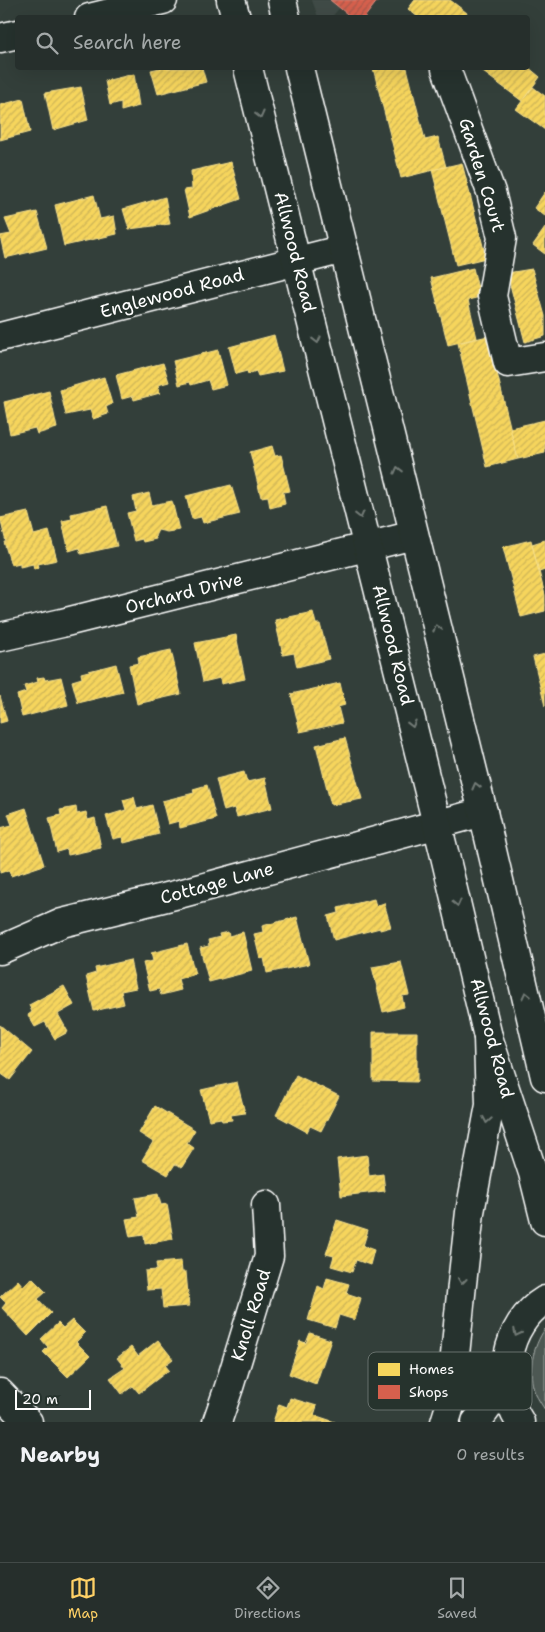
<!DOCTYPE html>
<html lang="en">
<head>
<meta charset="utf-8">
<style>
  :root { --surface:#262f2c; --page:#323b38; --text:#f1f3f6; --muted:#a4a9a9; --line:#424a48; --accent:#ffd166 }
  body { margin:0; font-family:"Shantell Sans",sans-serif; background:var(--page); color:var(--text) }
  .scale { position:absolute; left:15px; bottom:12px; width:76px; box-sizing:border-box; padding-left:5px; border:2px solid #fff; border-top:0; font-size:14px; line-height:18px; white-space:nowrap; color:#fff; -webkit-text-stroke:4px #26332d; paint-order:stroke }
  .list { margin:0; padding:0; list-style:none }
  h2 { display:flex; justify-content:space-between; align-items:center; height:65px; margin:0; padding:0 20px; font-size:21px }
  h2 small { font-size:16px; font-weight:400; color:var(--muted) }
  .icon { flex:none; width:28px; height:28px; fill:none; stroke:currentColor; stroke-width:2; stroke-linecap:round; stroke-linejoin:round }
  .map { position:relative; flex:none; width:545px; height:1422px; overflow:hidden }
  .search { position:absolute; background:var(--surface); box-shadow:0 5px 20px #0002; left:15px; right:15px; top:15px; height:55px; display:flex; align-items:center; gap:12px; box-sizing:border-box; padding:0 18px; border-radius:5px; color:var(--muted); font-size:19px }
  .sheet { height:140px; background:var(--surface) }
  nav { display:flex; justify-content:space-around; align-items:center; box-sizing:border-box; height:70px; border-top:1px solid var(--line); background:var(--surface); font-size:14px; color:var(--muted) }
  nav a { display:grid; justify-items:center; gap:2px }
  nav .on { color:var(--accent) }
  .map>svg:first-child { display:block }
  .built { fill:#404c47 }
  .green { fill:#4d5853; stroke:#a6aca9 }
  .homes { fill:url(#homes-hatch); stroke:#f9e28d }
  .shops { fill:url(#shops-hatch); stroke:#e29082 }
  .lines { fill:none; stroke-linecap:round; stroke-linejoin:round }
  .street-casing { stroke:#fff; stroke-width:31 }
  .secondary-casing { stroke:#fff; stroke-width:31 }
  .primary-casing { stroke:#fff; stroke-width:31 }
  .street { stroke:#26332d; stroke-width:28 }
  .secondary { stroke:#26332d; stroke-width:28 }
  .primary { stroke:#26332d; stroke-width:28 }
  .oneway { stroke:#727a76 }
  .labels { text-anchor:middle; stroke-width:5; stroke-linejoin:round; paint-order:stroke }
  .street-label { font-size:18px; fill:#fff; stroke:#26332d }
  .key { fill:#26332d; stroke:#67706c; stroke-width:1 }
  .key-label { font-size:14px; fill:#fff }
</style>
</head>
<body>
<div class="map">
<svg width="545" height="1422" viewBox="0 0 545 1422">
  <defs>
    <pattern id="homes-hatch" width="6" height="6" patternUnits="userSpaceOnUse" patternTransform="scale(1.25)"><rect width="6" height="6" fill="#f6d55c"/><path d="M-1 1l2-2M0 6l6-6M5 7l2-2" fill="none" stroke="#ccb358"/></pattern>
    <pattern id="shops-hatch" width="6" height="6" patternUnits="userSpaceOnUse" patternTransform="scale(1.25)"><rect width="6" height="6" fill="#d6604d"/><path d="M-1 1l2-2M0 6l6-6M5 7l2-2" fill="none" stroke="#a6594d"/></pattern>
  </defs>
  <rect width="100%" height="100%" fill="#333f3a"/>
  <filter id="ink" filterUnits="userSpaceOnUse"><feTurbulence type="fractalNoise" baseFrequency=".02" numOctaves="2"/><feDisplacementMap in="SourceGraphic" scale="10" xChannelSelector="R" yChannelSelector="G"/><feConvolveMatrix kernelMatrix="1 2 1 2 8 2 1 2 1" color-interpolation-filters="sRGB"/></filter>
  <g filter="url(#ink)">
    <polygon class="built" points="312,0 346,0 331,18 318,17"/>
    <path class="green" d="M545 1329V1410C542 1405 538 1399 535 1393 527 1372 533 1346 545 1329Z"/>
    <g class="homes">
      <polygon points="415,0 450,0 467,13 464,18 419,18 408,9"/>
      <polygon points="528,67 540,77 522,101 483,72 486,68"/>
      <polygon points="160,68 202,68 206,82 158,94 151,70"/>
      <polygon points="373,68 407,68 425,140 438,137 446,167 401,178"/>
      <polygon points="134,74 139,106 121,111 121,102 110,105 105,81"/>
      <polygon points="81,87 88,120 53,130 45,93"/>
      <polygon points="533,87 545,96 545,130 516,109"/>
      <polygon points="23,99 30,132 0,140 0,105"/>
      <polygon points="231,162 241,199 190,217 184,190 192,189 191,171"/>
      <polygon points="462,163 486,258 456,265 432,170"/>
      <polygon points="545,192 545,216 534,208"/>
      <polygon points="94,195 100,219 114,216 117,234 64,246 55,205"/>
      <polygon points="165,197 170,224 129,229 123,209"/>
      <polygon points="37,212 47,248 5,258 0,236 11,234 5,219"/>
      <polygon points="545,228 545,254 533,245"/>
      <polygon points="473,268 480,297 468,300 477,338 448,345 431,278"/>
      <polygon points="532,269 545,316 545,336 525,342 507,273"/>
      <polygon points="274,335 283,371 258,376 256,371 248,374 247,371 236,374 229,347"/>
      <polygon points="488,336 518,459 487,467 458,343"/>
      <polygon points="218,350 227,385 211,389 208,380 191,385 190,382 179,385 173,361"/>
      <polygon points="163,363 169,382 158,385 160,393 134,400 133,396 122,399 116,375"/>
      <polygon points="104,377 112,404 106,407 108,414 93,419 90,410 66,415 60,390"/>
      <polygon points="49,391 57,428 37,434 35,428 10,434 4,402"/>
      <polygon points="545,420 545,453 518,459 510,428"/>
      <polygon points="272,446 275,456 281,455 290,491 283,492 285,504 270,508 268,496 261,497 250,452"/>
      <polygon points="231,485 240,514 203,523 201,517 192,519 186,496"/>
      <polygon points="149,493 152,505 172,501 179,530 167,532 158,530 155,536 156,539 143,542 142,539 134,541 127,513 136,511 133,497"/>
      <polygon points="107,506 117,546 81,554 79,548 69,551 62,521 72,519 71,514"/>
      <polygon points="28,512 34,535 49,531 57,560 38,564 39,567 34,569 33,564 20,567 20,563 11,565 4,542 6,542 0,518"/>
      <polygon points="531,540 545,595 545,611 521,617 503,547"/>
      <polygon points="545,540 545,570 539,572 532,544"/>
      <polygon points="313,612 316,624 320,624 329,659 297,667 294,653 283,655 275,620"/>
      <polygon points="236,635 245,679 221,684 220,678 203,682 195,643"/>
      <polygon points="171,650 181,694 137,704 129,665 139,663 138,657"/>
      <polygon points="545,654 545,706 533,657"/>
      <polygon points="116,664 123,692 78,703 72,681 82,678 81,673"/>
      <polygon points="44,677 45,680 61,677 68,705 22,717 17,695 26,692 24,686 38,682 37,678"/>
      <polygon points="340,683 345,705 338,707 342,723 300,732 291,694"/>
      <polygon points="0,696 7,721 0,723"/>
      <polygon points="345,738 362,799 331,805 316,745"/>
      <polygon points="244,772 247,782 265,778 272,808 237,817 234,808 224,811 216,779"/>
      <polygon points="207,785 216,819 180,828 179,821 168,824 162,801 194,793 193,789"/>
      <polygon points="134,797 137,809 152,805 159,834 124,843 122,837 113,839 106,816 126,810 123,800"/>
      <polygon points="76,807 77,814 86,812 88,820 95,818 101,848 68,855 67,849 57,852 49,818 61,815 60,810"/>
      <polygon points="26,808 44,865 11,876 9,870 0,873 0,828 12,825 8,814"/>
      <polygon points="374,899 376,906 384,903 391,927 380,930 380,928 334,940 328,916 339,913 338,908"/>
      <polygon points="297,917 309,964 267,973 264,958 260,959 254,934 263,932 262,926"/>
      <polygon points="228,932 229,936 243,932 252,971 209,982 200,948 209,946 208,940 220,937 219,934"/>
      <polygon points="187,944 195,974 178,979 181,990 161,995 159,989 150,991 143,963 153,961 151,953"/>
      <polygon points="130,960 136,988 121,991 124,1004 94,1011 86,976 96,973 95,968"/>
      <polygon points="401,962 409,995 402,996 404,1007 383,1012 372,967"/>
      <polygon points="64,986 74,1005 58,1014 68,1032 55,1039 45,1022 35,1027 28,1015 32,1012 29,1005"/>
      <polygon points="0,1025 32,1052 10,1080 0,1073"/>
      <polygon points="373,1032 417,1032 417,1082 373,1081"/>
      <polygon points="296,1075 339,1096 321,1131 310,1126 307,1132 276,1115"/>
      <polygon points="237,1082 245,1113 231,1115 232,1120 222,1121 221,1118 209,1120 201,1090"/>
      <polygon points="155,1106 195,1130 187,1143 194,1148 182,1167 175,1164 168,1175 142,1160 153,1142 139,1133"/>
      <polygon points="367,1155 369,1176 383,1174 385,1191 341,1196 337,1159"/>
      <polygon points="158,1194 161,1205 167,1204 173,1239 145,1244 144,1235 130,1237 126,1219 139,1217 135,1198"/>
      <polygon points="337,1220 368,1230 363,1246 374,1250 370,1265 356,1260 352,1272 331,1266 334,1256 326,1254"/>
      <polygon points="181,1261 182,1272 186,1272 189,1306 163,1308 161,1289 147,1290 145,1271 157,1270 156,1263"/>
      <polygon points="32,1278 46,1292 38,1299 51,1313 28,1336 2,1308 6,1303 0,1297 18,1280 23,1286"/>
      <polygon points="327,1278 349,1284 346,1293 361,1298 355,1320 339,1315 335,1328 308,1320 318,1286 324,1289"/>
      <polygon points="72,1320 85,1333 76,1342 90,1356 68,1377 43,1352 48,1347 41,1339 58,1323 63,1328"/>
      <polygon points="310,1333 331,1340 316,1384 289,1374 300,1341 306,1343"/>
      <polygon points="158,1340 173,1359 165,1365 169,1370 139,1393 133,1386 122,1394 110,1378 125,1368 117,1358 131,1347 138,1356"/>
      <polygon points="290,1398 317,1406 314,1415 335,1422 273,1422 279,1404 287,1407"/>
    </g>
    <polygon class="shops" points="330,0 378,0 364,18 352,18"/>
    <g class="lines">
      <defs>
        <g id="street">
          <polyline points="89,18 163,0"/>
          <polyline points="0,38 18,34"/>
          <polyline points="446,69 491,192 502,238 492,296 508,363 545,357"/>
          <polyline points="0,337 344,249"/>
          <polyline points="0,637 62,623 414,535"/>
          <polyline points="0,950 62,923 183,893 483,812"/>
          <polyline points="0,1393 28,1422"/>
          <polyline points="217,1422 229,1387 269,1256 266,1205"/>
        </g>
        <g id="secondary">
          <polyline points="231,0 236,18"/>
          <polyline points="282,0 286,18"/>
          <polyline points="248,68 445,856 488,1037 533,1173 545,1221"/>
          <polyline points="299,68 483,812 545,1077"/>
        </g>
        <g id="primary">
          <polyline points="445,1422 450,1406 462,1284 470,1212 490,1105 488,1037"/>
          <path d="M476 1422C491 1406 498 1389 506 1369"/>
          <path d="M520 1422C495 1384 505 1324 545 1300"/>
        </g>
      </defs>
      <use href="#street" class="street-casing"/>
      <use href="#secondary" class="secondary-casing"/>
      <use href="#primary" class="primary-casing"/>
      <use href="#street" class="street"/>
      <use href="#secondary" class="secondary"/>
      <use href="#primary" class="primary"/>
    </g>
    <defs><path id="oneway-chevron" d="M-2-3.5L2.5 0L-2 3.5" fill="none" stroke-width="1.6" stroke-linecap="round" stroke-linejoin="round" transform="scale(1.25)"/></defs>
    <g class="oneway">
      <use href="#oneway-chevron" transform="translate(260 115) rotate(76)"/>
      <use href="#oneway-chevron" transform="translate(317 340) rotate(76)"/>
      <use href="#oneway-chevron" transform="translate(398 470) rotate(-104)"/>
      <use href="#oneway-chevron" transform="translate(360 515) rotate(76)"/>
      <use href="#oneway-chevron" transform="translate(437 628) rotate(-104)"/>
      <use href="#oneway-chevron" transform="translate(412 724) rotate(76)"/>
      <use href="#oneway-chevron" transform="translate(476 786) rotate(-104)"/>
      <use href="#oneway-chevron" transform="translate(457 903) rotate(76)"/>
      <use href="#oneway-chevron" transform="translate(526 995) rotate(-103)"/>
      <use href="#oneway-chevron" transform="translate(487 1120) rotate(100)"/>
      <use href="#oneway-chevron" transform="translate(462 1281) rotate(96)"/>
      <use href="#oneway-chevron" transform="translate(517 1333) rotate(117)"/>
    </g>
  </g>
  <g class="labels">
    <g class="street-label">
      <text transform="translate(482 175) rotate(73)" y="6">Garden Court</text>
      <text transform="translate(295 252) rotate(76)" y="6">Allwood Road</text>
      <text transform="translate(172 293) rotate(-15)" y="6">Englewood Road</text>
      <text transform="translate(184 593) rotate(-14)" y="6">Orchard Drive</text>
      <text transform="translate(393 645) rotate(76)" y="6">Allwood Road</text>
      <text transform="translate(217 883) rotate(-15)" y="6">Cottage Lane</text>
      <text transform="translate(492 1038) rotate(75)" y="6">Allwood Road</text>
      <text transform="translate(251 1315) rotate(-73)" y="6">Knoll Road</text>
    </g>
  </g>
  <rect x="368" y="1352" width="164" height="58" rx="8" class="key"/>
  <rect x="378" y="1363" width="22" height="13" fill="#f6d55c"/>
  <rect x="378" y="1385" width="22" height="14" fill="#d6604d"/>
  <g class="key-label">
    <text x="409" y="1374">Homes</text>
    <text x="409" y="1397">Shops</text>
  </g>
</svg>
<div class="scale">20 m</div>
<div class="search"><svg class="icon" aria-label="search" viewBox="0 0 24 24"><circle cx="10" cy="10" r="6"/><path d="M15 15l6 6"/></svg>Search here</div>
</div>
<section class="sheet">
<h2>Nearby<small>0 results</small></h2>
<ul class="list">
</ul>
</section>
<nav>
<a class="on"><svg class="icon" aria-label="map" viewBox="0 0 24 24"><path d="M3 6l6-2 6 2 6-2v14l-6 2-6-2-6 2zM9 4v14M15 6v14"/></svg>Map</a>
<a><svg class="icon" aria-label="directions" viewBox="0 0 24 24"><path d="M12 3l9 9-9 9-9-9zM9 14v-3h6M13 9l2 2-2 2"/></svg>Directions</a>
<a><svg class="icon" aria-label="saved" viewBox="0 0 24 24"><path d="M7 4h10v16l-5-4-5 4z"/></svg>Saved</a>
</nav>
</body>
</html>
